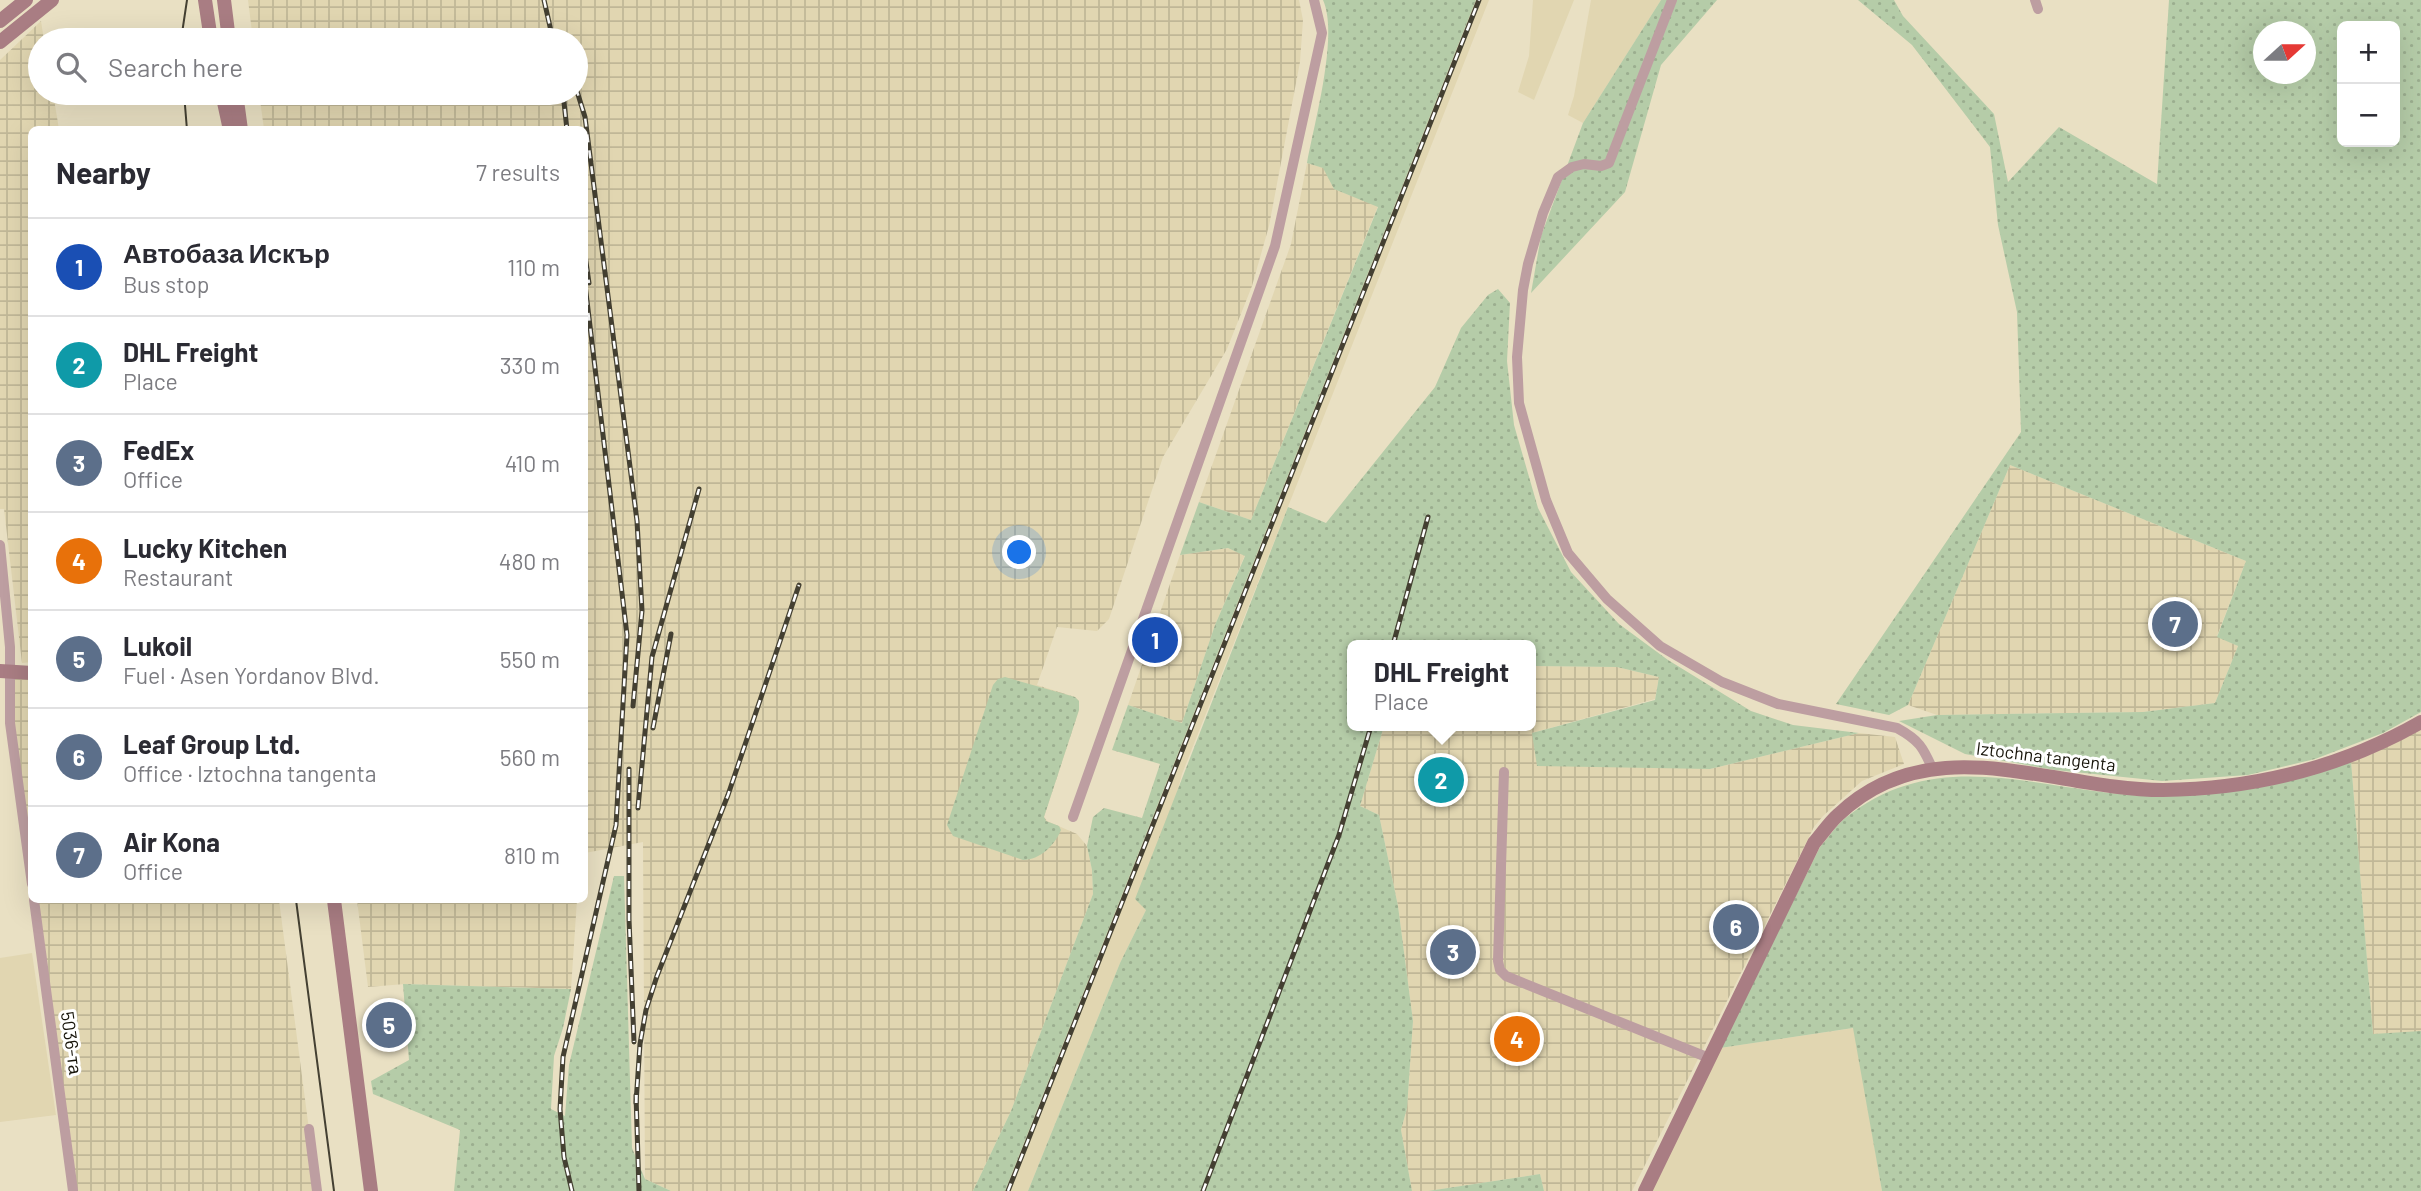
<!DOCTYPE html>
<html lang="en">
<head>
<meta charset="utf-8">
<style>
  :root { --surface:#fff; --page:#f2f2f3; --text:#2b2b33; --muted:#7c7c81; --line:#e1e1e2; --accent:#646c11 }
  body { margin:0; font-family:Barlow,sans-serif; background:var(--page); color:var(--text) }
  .controls { position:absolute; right:21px; top:21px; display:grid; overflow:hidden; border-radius:10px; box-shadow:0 7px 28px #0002 }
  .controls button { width:63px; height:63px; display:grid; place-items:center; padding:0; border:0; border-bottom:2px solid var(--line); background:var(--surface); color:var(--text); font:35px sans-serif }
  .compass { position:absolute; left:2253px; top:21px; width:63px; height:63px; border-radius:50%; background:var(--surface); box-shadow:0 7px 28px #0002; rotate:69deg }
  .you { position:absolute; left:1020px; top:553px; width:24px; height:24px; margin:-18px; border:5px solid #fff; border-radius:50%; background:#1a73e8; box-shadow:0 0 0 10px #1a73e833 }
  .badge { display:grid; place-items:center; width:46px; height:46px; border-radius:50%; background:var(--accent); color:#fff; font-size:23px; font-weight:700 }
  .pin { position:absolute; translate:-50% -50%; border:4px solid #fff; box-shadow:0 2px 7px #0006 }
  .popup { position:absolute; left:1347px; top:640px; width:189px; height:91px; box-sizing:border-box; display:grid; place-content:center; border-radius:10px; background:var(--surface); filter:drop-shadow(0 2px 5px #0005); font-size:23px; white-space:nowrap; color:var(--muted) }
  .popup b { font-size:26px; color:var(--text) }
  .popup::after { content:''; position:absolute; left:50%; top:100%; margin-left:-14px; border:14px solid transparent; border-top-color:var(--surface) }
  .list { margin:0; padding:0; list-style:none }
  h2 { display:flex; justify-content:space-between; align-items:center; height:91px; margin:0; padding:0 28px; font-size:30px }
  h2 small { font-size:23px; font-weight:400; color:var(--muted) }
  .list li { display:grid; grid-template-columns:46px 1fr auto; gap:21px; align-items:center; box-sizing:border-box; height:98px; padding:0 28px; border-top:2px solid var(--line) }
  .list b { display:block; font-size:26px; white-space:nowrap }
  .list p { margin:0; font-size:23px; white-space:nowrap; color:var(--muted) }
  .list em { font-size:23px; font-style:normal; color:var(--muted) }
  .icon { flex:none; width:38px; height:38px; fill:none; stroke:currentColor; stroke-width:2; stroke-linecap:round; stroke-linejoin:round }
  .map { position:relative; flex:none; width:2421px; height:1191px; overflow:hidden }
  .search { position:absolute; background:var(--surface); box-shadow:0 7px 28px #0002; left:28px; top:28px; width:560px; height:77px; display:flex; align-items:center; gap:18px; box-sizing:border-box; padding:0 24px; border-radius:38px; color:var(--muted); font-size:26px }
  .panel { position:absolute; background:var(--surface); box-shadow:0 7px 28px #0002; left:28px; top:126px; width:560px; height:777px; border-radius:10px }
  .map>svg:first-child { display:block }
  .built { fill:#e1d6b1 }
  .industrial { fill:url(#industrial-grid) }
  .grass { fill:url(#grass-dots); fill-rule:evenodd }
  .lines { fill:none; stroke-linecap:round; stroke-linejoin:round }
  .street { stroke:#bd9ea1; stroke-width:10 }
  .secondary { stroke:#a97d83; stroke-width:14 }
  .tram { stroke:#444032; stroke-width:2 }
  .rail-casing { stroke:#444032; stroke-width:5 }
  .rail { stroke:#fff; stroke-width:2.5; stroke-dasharray:8; stroke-linecap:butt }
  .labels { text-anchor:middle; stroke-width:6; stroke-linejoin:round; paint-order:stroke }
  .street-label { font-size:18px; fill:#17140a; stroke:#fff }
</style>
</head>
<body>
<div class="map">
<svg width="2421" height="1191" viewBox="0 0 2421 1191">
  <defs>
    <pattern id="industrial-grid" width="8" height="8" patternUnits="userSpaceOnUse" patternTransform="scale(1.75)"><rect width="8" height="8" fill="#e1d6b1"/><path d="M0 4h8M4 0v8" fill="none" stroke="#c0b797"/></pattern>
    <pattern id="grass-dots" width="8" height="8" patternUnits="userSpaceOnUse" patternTransform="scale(1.75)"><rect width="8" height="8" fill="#b5cca8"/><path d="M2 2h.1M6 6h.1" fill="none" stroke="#9bae8f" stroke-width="1.8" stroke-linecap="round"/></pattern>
  </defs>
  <rect width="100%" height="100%" fill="#e9e0c3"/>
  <g class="built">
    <polygon points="1476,0 1489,0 1182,774 1146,910 1120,963 1028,1191 1005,1191"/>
    <polygon points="1533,0 1574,0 1534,100 1518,92 1529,56"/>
    <polygon points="1591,0 1661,0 1583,123 1568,115 1574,96"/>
    <polygon points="32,953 56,1115 0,1122 0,958"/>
    <polygon points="1854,1028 1882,1191 1652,1191 1720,1048"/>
  </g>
  <g class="industrial">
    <polygon points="248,0 1299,0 1303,20 1300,62 1269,226 1252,286 1227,349 1163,457 1109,619 1097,631 1057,627 1037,685 1075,697 1079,701 1079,710 1044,817 1047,821 1077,834 1087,846 1092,870 1093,894 1011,1111 973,1191 671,1191 645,1179 643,842 585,853 584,130 264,129 259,93 576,93 576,40 253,40"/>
    <polygon points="41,21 44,40 40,40 40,93 53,93 59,129 32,130 32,662 22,663 4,509 0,509 0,60"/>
    <polygon points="1307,163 1324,168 1334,189 1378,206 1251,520 1199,502 1291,244"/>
    <polygon points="2010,465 2246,561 2217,636 2238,646 2215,703 2143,712 1937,715 1908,705"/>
    <polygon points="1228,548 1245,555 1215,625 1182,723 1128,705 1180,555"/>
    <polygon points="1530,666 1617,667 1659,677 1655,699 1532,733 1710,769 1859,733 1895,737 1904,764 1862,781 1823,816 1814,827 1632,1191 1544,1191 1540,1174 1428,1191 1412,1191 1401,1130 1407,1108 1413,1021 1398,906 1379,815 1360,806 1384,726 1530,726"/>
    <polygon points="9,671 31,673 31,884"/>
    <polygon points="2421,730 2421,1113 2373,1035 2351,761"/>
    <polygon points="34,900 279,900 317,1191 73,1191"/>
    <polygon points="357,900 577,900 571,989 405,984 368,987"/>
  </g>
  <g class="grass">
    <path d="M1323 0H1476L1005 1191H973L1011 1111 1093 894 1092 870 1087 846 1093 817 1104 808 1142 818 1160 764 1112 750 1128 705 1182 723 1215 625 1245 556 1228 548 1180 555 1199 502 1251 520 1378 207 1334 189 1323 168 1307 163C1314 124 1339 35 1323 0Z"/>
    <polygon points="1661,0 1717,0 1661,65 1625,192 1531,293 1541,236 1583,123"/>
    <path d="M1858 0H1894L1903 16 1994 114 2008 182 2059 127 2157 184 2169 0H2421V712L2383 733 2315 759 2248 775 2162 781 2055 770 1965 754 1899 721 1937 715 2143 712 2215 703 2238 646 2217 637 2246 561 2010 465 1908 705 1889 715 1836 704 2021 432 2017 312 1998 225 1990 147 1912 45ZM2342 26H2395V142H2342ZM2264 32H2306V74H2264Z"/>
    <polygon points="1498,289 1510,303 1507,361 1514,425 1538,508 1571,572 1619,624 1668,660 1751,711 1793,725 1859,733 1710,769 1537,766 1532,733 1655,700 1659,677 1617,667 1530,666 1530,645 1352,645 1352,726 1384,726 1360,806 1379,815 1398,906 1413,1021 1407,1108 1401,1130 1412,1191 1028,1191 1120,963 1146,910 1135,899 1288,507 1326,523 1435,387 1461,328 1488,295"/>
    <path d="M1005 677 1075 697 1079 701V710L1044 817 1046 821 1059 826 1061 830C1055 845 1040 860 1023 860L953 836 947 825 993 685 998 679Z"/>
    <path d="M2351 761 2373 1034 2421 1031V1191H1882L1853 1028 1720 1048 1820 847C1828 838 1835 827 1844 819 1944 738 2051 798 2163 796 2228 794 2290 783 2351 761Z"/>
    <polygon points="614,876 624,876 632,1148 645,1179 671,1191 454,1191 460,1130 373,1094 371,1081 409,1060 403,984 571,989 563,1028 554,1056 551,1109 565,1116 569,1065"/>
    <polygon points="1540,1174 1544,1191 1428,1191"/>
  </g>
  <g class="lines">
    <g class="street">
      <path d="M1672 0 1609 163 1601 166 1584 164 1572 167 1558 177 1543 213 1528 264 1523 290 1517 357 1519 403 1546 500 1568 553 1607 599 1660 646 1722 682 1778 704 1897 728C1919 740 1923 747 1933 770"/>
      <polyline points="2035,0 2038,9"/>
      <polyline points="0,545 10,647 10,723 32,884"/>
      <polyline points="1504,772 1498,961 1500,970 1506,976 1709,1058"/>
      <polyline points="1073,817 1275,246 1322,33 1314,0"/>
      <polyline points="34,900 73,1191"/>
      <polyline points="309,1129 317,1191"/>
    </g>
    <g class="secondary">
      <polyline points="205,0 211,40"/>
      <polyline points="224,0 229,40"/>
      <polyline points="0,21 26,0"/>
      <polyline points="0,42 52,0"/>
      <polyline points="222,93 230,130"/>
      <polyline points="236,93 241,130"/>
      <polyline points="0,671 32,673"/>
      <polyline points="334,900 371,1191"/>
      <path d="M1645 1191 1814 843C1822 834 1829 823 1838 815 1932 725 2053 790 2163 790 2254 789 2342 767 2421 722"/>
    </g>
    <g class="tram">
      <polyline points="181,40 187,0"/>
      <polyline points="184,93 187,130"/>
      <polyline points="296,900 334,1191"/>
    </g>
    <defs>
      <g id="rail">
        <polyline points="544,0 553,40"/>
        <polyline points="576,88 585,117 637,521 642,611 633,706"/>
        <polyline points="563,93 567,130"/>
        <polyline points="584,248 589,283"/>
        <polyline points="1393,645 1428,517"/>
        <polyline points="653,728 671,634"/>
        <polyline points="629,769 629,919 634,1042"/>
        <polyline points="638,808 652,657 699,489"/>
        <polyline points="636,1095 639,1191"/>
        <polyline points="636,1103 640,1044 646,1010 657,976 728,795 799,585"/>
        <polyline points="572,1191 564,1157 560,1109 563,1057 616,825 627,635 584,276"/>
        <polyline points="1008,1191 1479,0"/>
        <polyline points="1203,1191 1339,835 1371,726"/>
      </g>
    </defs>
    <use href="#rail" class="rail-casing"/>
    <use href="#rail" class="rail"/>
  </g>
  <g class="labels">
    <g class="street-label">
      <text transform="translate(2046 757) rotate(7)" y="6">Iztochna tangenta</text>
      <text transform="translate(71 1043) rotate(82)" y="6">5036-та</text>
    </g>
  </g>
</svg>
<div class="controls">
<button>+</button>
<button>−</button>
</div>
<svg class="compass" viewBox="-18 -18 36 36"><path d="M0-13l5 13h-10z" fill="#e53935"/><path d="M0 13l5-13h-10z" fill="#7c7c81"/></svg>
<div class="you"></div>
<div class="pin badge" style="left:1155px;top:640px;background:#1a4fb4">1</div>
<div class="pin badge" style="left:1441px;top:780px;background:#0f9aa8">2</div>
<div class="popup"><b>DHL Freight</b>Place</div>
<div class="pin badge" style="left:1453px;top:952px;background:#5c6f8a">3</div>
<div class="pin badge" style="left:1517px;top:1039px;background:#e8710a">4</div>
<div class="pin badge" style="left:389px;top:1025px;background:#5c6f8a">5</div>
<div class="pin badge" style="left:1736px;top:927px;background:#5c6f8a">6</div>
<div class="pin badge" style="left:2175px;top:624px;background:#5c6f8a">7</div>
<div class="search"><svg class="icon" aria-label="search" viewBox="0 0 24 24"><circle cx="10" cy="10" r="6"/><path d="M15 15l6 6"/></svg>Search here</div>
<section class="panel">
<h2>Nearby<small>7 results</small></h2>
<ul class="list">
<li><span class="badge" style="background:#1a4fb4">1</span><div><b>Автобаза Искър</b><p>Bus stop</p></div><em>110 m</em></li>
<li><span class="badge" style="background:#0f9aa8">2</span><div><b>DHL Freight</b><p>Place</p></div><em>330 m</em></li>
<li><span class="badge" style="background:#5c6f8a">3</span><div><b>FedEx</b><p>Office</p></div><em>410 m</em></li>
<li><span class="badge" style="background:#e8710a">4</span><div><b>Lucky Kitchen</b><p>Restaurant</p></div><em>480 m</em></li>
<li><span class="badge" style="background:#5c6f8a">5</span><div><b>Lukoil</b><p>Fuel · Asen Yordanov Blvd.</p></div><em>550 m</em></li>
<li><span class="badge" style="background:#5c6f8a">6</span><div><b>Leaf Group Ltd.</b><p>Office · Iztochna tangenta</p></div><em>560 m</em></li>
<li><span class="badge" style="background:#5c6f8a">7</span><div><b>Air Kona</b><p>Office</p></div><em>810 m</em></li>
</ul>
</section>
</div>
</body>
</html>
